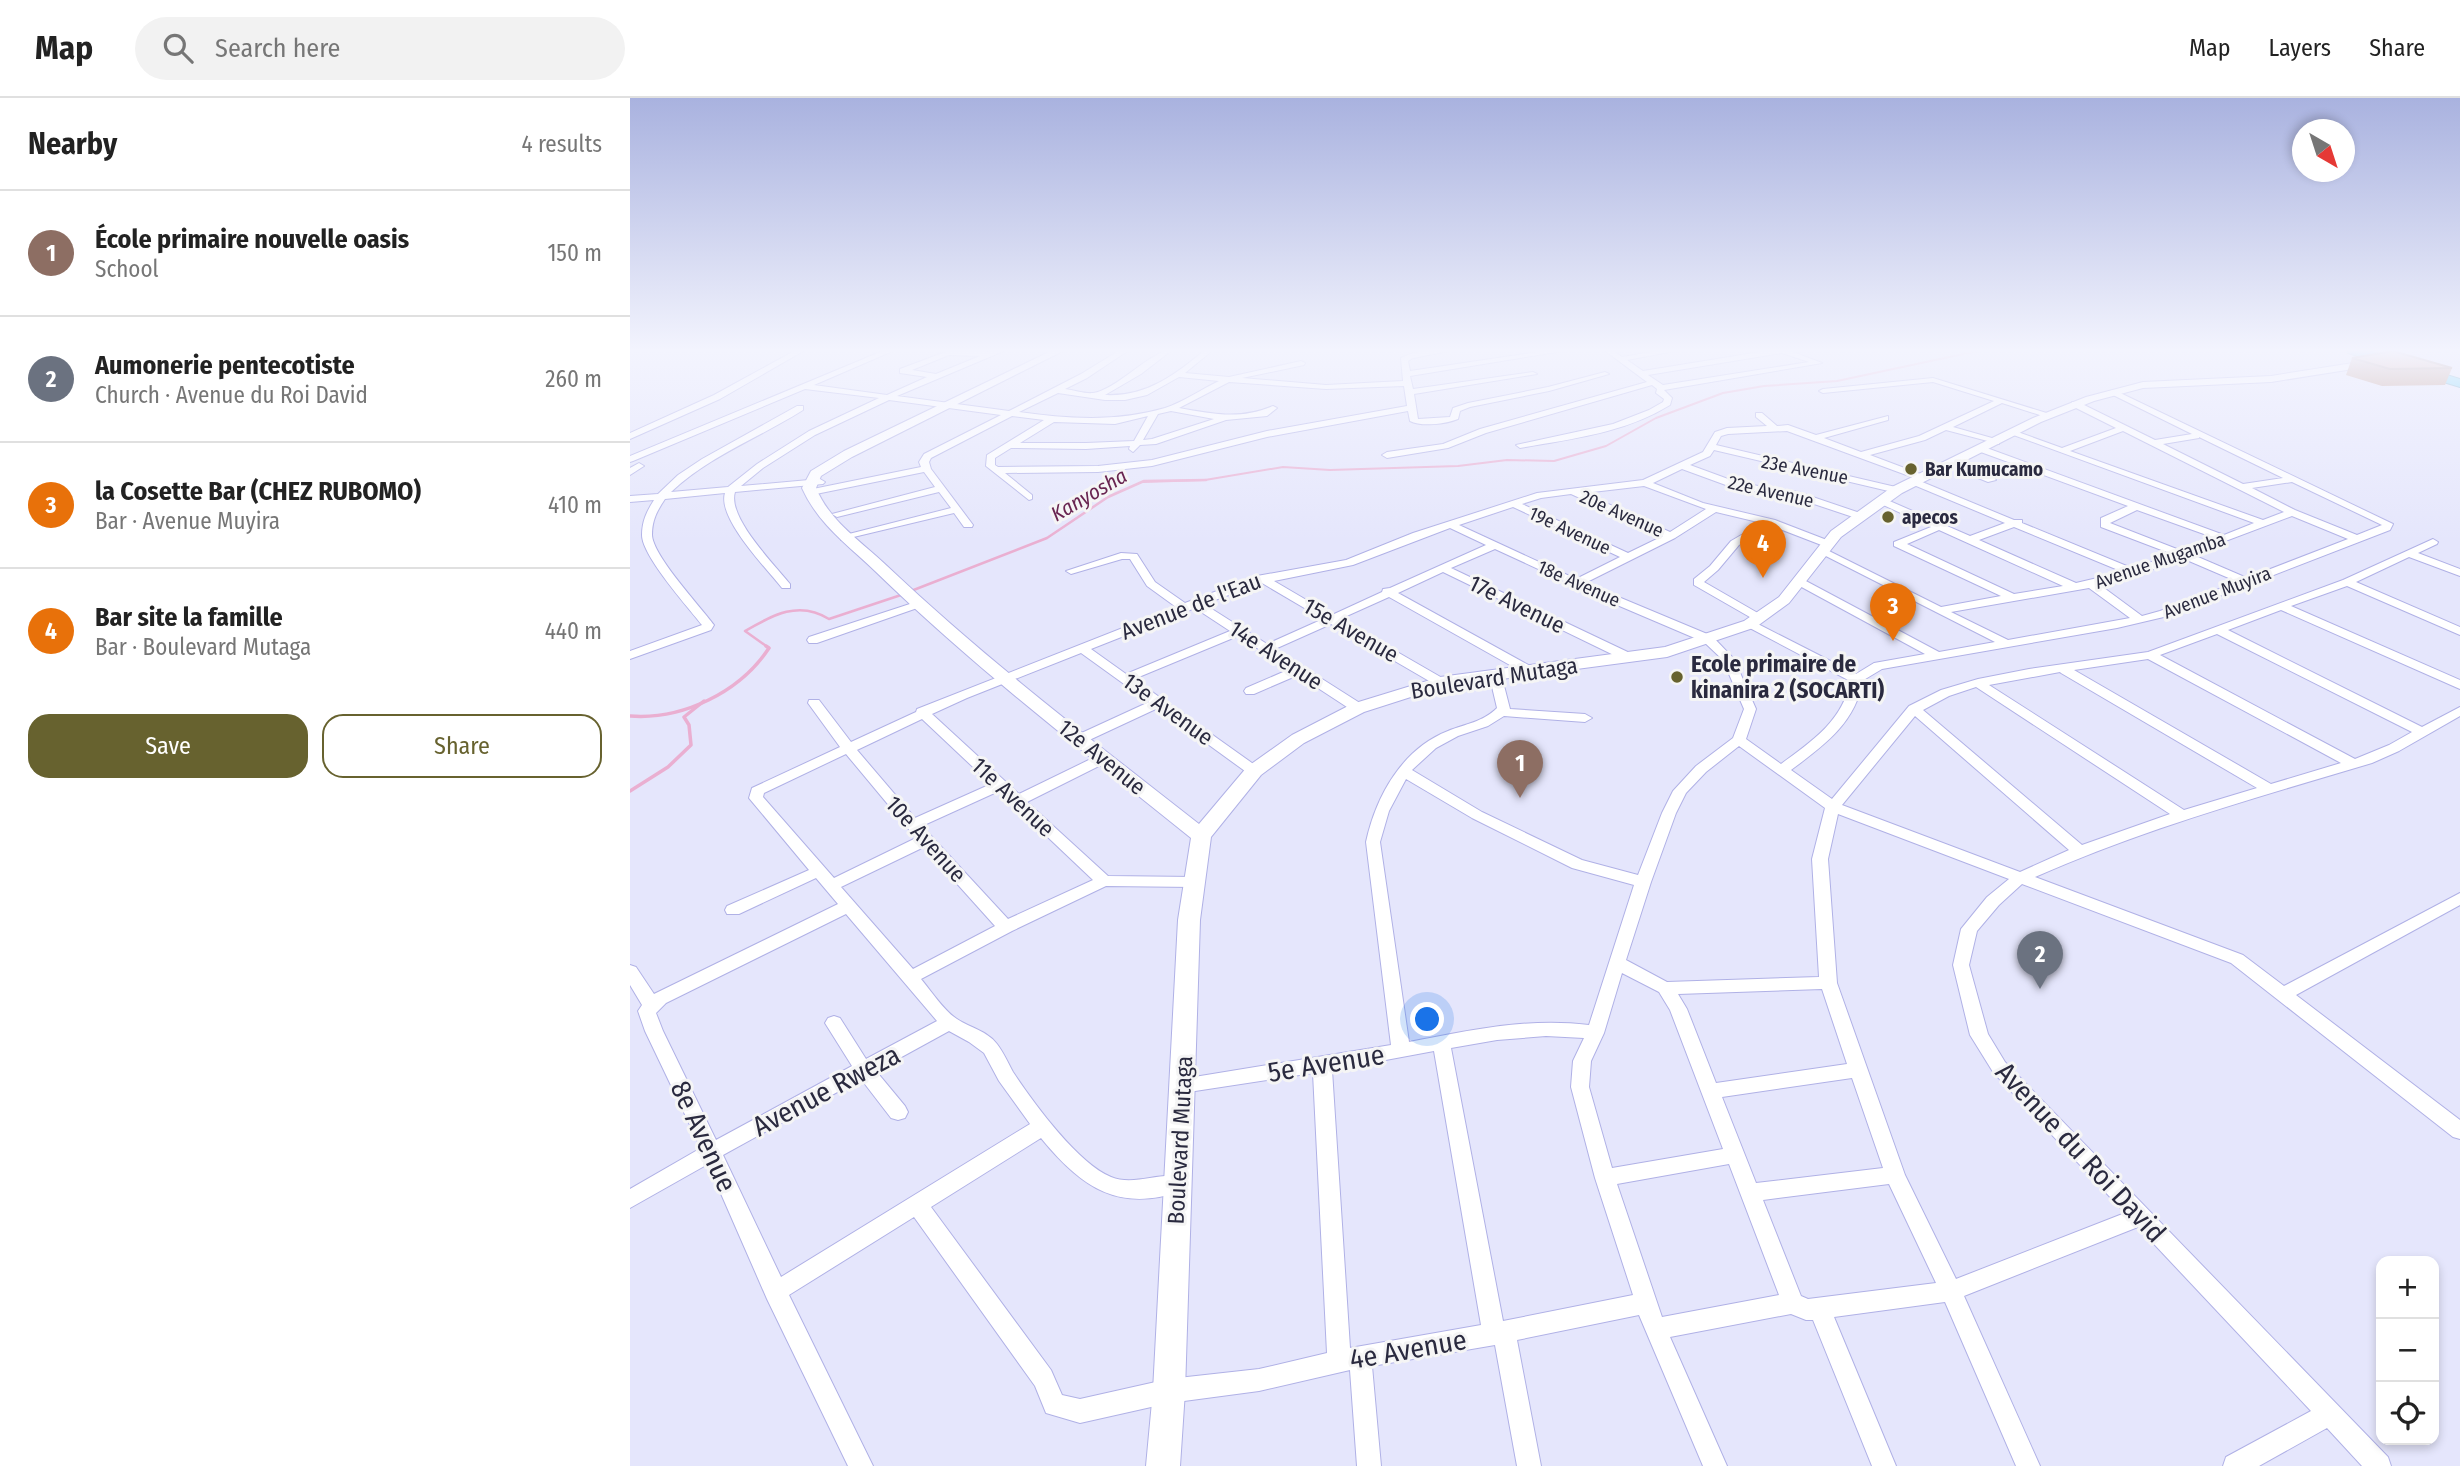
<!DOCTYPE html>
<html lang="en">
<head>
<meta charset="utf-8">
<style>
  :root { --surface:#fff; --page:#f2f2f2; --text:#222; --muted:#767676; --line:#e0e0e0; --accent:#67622f }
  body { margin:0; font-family:"Fira Sans Condensed",sans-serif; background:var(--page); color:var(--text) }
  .controls { position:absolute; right:21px; bottom:21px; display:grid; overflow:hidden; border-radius:14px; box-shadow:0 4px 10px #0003 }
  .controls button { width:63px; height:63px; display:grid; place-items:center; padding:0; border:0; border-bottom:2px solid var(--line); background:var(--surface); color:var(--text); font:35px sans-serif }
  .compass { position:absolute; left:1662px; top:21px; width:63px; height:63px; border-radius:50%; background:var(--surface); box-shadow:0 4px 10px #0003; rotate:141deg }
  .you { position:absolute; left:798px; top:922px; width:24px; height:24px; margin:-18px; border:5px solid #fff; border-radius:50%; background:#1a73e8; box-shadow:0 0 0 10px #1a73e833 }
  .badge { display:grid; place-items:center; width:46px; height:46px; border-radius:50%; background:var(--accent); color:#fff; font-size:23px; font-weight:700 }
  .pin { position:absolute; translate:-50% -58px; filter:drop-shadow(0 2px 4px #0008) }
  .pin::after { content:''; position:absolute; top:37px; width:24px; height:21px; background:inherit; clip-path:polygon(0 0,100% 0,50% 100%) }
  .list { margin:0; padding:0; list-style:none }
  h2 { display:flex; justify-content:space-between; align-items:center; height:91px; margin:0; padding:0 28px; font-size:30px }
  h2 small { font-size:23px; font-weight:400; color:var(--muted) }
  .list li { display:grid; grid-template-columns:46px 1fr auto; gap:21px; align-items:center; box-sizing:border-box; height:126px; padding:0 28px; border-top:2px solid var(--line) }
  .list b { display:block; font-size:26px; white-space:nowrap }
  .list p { margin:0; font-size:23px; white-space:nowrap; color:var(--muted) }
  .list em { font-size:23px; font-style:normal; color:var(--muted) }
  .actions { display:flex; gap:14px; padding:21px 28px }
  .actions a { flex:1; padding:16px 0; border:2px solid var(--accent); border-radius:21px; text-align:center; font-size:24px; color:var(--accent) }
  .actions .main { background:var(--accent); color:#fff }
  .icon { flex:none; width:38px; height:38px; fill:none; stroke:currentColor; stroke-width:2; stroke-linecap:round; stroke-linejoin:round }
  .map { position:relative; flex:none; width:1830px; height:1368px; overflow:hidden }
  header { display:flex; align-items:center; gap:42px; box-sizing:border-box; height:98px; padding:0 35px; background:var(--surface); border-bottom:2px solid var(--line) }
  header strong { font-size:33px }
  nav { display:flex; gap:38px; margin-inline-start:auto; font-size:24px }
  .search { width:490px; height:63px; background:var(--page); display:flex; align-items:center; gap:18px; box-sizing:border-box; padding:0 24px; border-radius:38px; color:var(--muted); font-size:26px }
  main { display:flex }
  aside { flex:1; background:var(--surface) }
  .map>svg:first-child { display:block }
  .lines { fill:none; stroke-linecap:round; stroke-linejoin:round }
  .stream-far2 { stroke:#eaafd1; stroke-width:2 }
  .stream-far1 { stroke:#eaafd1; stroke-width:2.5 }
  .stream { stroke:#eaafd1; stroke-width:3.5 }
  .street-casing { stroke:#b0b1e6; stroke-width:2 }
  .secondary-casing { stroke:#b0b1e6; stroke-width:2 }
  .highway-casing { stroke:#4595b7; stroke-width:2 }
  .street { fill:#fff; fill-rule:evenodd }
  .secondary { fill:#fff; fill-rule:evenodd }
  .highway { fill:#54cff8; fill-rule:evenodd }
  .wall { fill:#b98873 }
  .building { fill:#d79e86; stroke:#966f5e; stroke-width:2 }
  .poi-dot { fill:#67622f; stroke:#f5f5f5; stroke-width:2.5 }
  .labels { text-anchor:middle; stroke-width:6; stroke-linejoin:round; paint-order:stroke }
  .far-street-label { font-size:19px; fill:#2a2a3f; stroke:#f5f5f5 }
  .far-poi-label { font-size:19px; font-weight:bold; fill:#2a2a3f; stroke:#f5f5f5; text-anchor:start }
  .far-water-label { font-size:21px; font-style:italic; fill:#692551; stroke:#f5f5f5 }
  .street-label { font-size:23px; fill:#2a2a3f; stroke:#f5f5f5 }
  .poi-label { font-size:23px; font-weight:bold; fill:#2a2a3f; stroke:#f5f5f5; text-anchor:start }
  .near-street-label { font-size:28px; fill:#2a2a3f; stroke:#f5f5f5 }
</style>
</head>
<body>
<header>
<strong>Map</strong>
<div class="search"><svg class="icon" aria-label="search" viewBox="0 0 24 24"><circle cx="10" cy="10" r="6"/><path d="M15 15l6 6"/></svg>Search here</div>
<nav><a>Map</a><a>Layers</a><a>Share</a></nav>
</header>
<main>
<aside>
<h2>Nearby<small>4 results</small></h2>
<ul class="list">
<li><span class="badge" style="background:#8d6e63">1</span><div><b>École primaire nouvelle oasis</b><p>School</p></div><em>150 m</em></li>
<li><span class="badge" style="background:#6b7280">2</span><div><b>Aumonerie pentecotiste</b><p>Church · Avenue du Roi David</p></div><em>260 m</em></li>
<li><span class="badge" style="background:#e8710a">3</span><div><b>la Cosette Bar (CHEZ RUBOMO)</b><p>Bar · Avenue Muyira</p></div><em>410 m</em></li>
<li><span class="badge" style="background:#e8710a">4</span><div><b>Bar site la famille</b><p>Bar · Boulevard Mutaga</p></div><em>440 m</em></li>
</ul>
<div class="actions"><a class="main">Save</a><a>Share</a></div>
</aside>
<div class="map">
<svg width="1830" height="1368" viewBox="0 0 1830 1368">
  <rect width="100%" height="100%" fill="#e5e6fc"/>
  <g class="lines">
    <polyline class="stream-far2" points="513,384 575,382 653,369 700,372 828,368 877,362 924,363 976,348 1026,320 1093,295 1134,288 1207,283 1352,252"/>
    <g class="stream-far1">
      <polyline points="281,493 417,440 478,399 514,383 576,382"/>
      <path d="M139 550 115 533C143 517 169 502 199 521L274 496"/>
    </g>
    <g class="stream">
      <path d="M0 618C53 622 110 594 139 550L136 548"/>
      <polyline points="0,693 38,669 61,647 59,627 54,619 74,603"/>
    </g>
    <defs>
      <g id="street">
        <polygon points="166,252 175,252 90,301 0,341 0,335 84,297"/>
        <path d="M255 252H265L184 287 257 297 297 279 270 275V271L318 253 360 254 376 252 267 298 379 313 451 276 490 252H499L457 280 435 291C444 292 455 296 463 295 485 293 523 251 542 252L511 276 475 297C516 299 545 277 575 252H583L555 275 599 279 671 263 675 265 674 267 612 280 696 287 773 283 771 260C786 252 807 251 824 252L783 260 778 263 780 273 922 252H939L780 278 783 291 903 274 907 276 784 296 788 321 820 319 823 310 838 305 918 289 975 274 979 276 919 293 840 309 830 313 828 321C816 326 791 329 780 323L778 313 637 339 522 368 468 374 375 375 402 397V401L399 402 356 368 357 357 414 322 382 318 301 360 299 364 301 371 343 427 342 429H334L324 415 211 442V438L321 410 309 394 207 419 202 416 305 389 294 374 181 397 178 396V392L291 369 289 364 294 356 371 317 259 302 185 337 133 370 111 388 190 381 195 384 193 386 105 394C97 419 144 466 160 486V490H152C137 471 87 420 95 395L35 401C27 413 22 422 22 437 23 458 70 508 84 527L81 532 0 561V553L72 527C58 509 12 458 12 437 12 423 17 413 24 402L0 404V398L28 396 48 377 72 361 167 308H173V312C129 340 79 358 41 394L98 389 127 366 179 333 249 300 175 291 3 363 0 364V358ZM319 257 350 258 306 276 282 272ZM549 279 589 283C572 291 553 304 535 310 487 324 438 321 389 314L428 295 475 302H495L517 297ZM599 284 696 291 774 288 777 308 637 333 522 362 468 368 368 369 365 367V360L381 350 456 351 500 348 499 351 503 354 510 347 526 346 596 322 637 318 647 310 643 308C610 322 583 316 549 310ZM541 313 584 321 522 341 513 342 528 316ZM518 318 504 343 456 345H390L424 324 485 326Z"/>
        <path d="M974 252H982L992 259 1034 252H1050L997 262 1013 273 1142 252H1158L1192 265 1034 292 1042 300 1040 307C995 335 941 341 890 350L886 347 983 326 1019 312 1033 304 1034 301 1026 295 1027 291 1022 287 856 335 818 350 757 360 752 357 757 354 813 346 850 331 1017 284ZM1152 255 1179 264 1033 287 1018 277Z"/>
        <path d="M1303 280 1423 317 1419 320 1372 305 1323 329 1369 342V346L1316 332 1295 342 1240 357 1293 377V381L1290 382 1157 333 1098 336 1091 338 1086 347 1270 390 1272 392 1267 395 1084 352 1080 358 1060 367 1109 385 1168 394 1233 416V420L1229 421 1166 400 1104 390 1052 371 1023 385 1073 405 1145 422 1202 444V448H1194L1142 428 1109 447 1088 472 1074 484 1133 518V522H1125L1064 487V481L1080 468 1101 443 1132 425 1086 414 1045 440 955 485 1082 538 1104 561 1126 611 1116 641 1151 666C1181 644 1214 622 1220 583L1116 528V524H1124L1226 576 1244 565 1295 556 1166 486V482H1174L1309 554 1365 544 1188 454 1193 451 1197 452 1311 509 1371 498 1264 448V444L1301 429 1249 405V401H1255L1340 438 1375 425 1279 385V381H1285L1384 422H1392V425L1504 471 1542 456 1471 429V420L1498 408 1348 353V349H1354L1594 437 1624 425 1378 335 1385 333 1432 350 1486 330 1442 308V304H1448L1525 342 1562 336 1477 294 1484 292 1763 426 1760 432 1538 518 1487 530 1252 571 1232 583C1227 624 1192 649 1161 672L1202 701 1279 608 1311 592 1348 581 1399 571 1518 554 1713 482 1803 441 1808 444 1807 446 1788 455 1830 471V478L1779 459 1726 484 1830 529V537L1717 488 1661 508 1830 582V591L1651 512 1598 532 1792 629 1830 609V618L1769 653 1742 665C1628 699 1513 731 1405 779L1613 857 1654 888 1830 795V807L1666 897 1830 1022V1041L1823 1039 1601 865 1392 786 1369 807 1347 833 1339 867 1358 936 1375 964 1758 1359 1761 1368H1732L1697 1330 1629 1368H1593L1596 1359 1681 1313 1508 1129 1334 1198 1410 1368H1386L1315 1204 1204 1219 1266 1368H1242L1183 1222H1176L1161 1216 1040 1239 1097 1368H1073L1009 1217 887 1242 911 1368H887L865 1247 742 1268 751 1368H727L720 1272 629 1293 539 1305 450 1325 416 1315 405 1288 284 1119 159 1197 243 1368H218L137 1201 78 1066 0 1110V1091L71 1050 15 933 8 913 12 907 0 887V867L6 869 24 896 208 806 186 780 109 816H97L95 812 97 808 179 772 119 700 122 690 210 649 178 605 179 602H189L221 644 286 614 287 611 546 509 517 488 500 461H492L441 476 436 473 491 455 507 456 525 484 555 505 627 478 716 462 783 435 907 395 1013 382 1073 354 1085 334 1097 330 1137 328 1126 319V315H1132L1147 328 1158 327 1186 337 1258 318V322L1194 340 1231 354 1289 338 1364 303 1303 284 1193 295 1189 293 1193 291ZM1493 333 1654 414 1633 422 1440 353ZM1569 340V339L1653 380 1613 386 1533 346ZM1662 384 1752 427 1727 437 1665 412 1622 390ZM1014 388 1076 411 1040 434 954 395ZM941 396 1033 438 998 455 892 406 911 400ZM883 409 990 459 946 481 829 427ZM1507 412 1585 440 1552 453 1480 425ZM1662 418 1718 441 1617 480 1561 456ZM1384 429 1493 474 1446 485 1349 442ZM820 430 856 447 760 490 753 491 752 494 702 517 644 483 723 467ZM1309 432 1433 488 1384 496 1277 446ZM865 451 973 501 1074 544 1093 562 1114 611 1103 640 1066 668 1043 693 1032 715 1008 777 952 762 852 714 782 672 806 650 828 638 858 628 874 618 955 624 962 620 955 616 880 611 871 576 865 572 861 573 859 576 867 610C853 624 835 626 818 633 772 651 746 698 736 744L761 947 552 981 545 983 543 988 545 993 552 995 683 975 697 1255 629 1271 539 1281 450 1301 432 1297 421 1272 301 1109 411 1040C451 1089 489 1116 554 1092L557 1086 554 1080C532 1072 505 1089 481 1079 447 1065 403 1004 383 974 378 965 374 955 367 946 357 933 341 930 327 921 314 913 302 894 291 881L382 833 476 788 564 789 569 788 572 784 569 780 564 779 478 778 397 704 479 663 481 660 479 657H469L389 696 302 616 337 600 451 555 519 604 445 638 443 641 445 644H455L528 610 619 676H629L631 673 629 670 504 581 608 538 660 571 616 590 614 593 616 596H624L668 577 723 613H733L734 610 733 607 645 551 701 526 806 587H814L816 584 814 581 710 521 759 499 894 575H902L904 572 902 569 768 495 813 474 996 563H1004L1006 560 1004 557 821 470ZM1552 460 1608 484 1530 513 1512 518 1470 487 1508 477ZM632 485 693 521 637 546 574 506ZM1459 490 1500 520 1378 542 1321 514ZM565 510 600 533 496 576 461 551ZM1587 536 1782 634 1759 647 1725 661 1530 557ZM1518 561 1711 665 1641 686 1444 572ZM1430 574 1431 575 1627 690 1554 712 1359 587ZM1346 589 1540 716 1452 747 1293 612 1319 598ZM1285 618 1439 752 1390 774 1212 707ZM292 621 361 686 285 720 227 652ZM1109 648 1195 710 1182 761 1189 879 1037 884 996 862 1021 784 1046 715 1056 695 1076 674ZM216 656 286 740 204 780 133 699 134 695ZM776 681 842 720 942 770 1004 787 959 927C897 919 837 933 779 944L750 744 759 713ZM369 693 463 782 378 821 292 728ZM1208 716 1379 781 1357 799 1331 831 1323 867 1340 937 1363 974 1495 1115 1326 1181 1275 1077 1207 885 1198 761ZM294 749 365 828 283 871 211 789ZM216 816 307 923 236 961 210 920 204 918 198 920 195 925 222 968 86 1042 33 933 26 915 36 905ZM992 875 1029 894 1040 912 1093 1051 982 1070 959 989 961 963 974 935ZM1192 891 1217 966 1086 985 1057 911 1048 896ZM319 933 339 944 354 955 369 983 400 1026 151 1179 93 1057 231 981 261 1020 268 1022 275 1020 278 1014 275 1008 246 973ZM916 938 954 940 943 963 941 989 965 1080 1003 1197 873 1223 821 950 867 942ZM804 953 851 1227 720 1250 702 972ZM1222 980 1253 1070 1126 1085 1092 999ZM1099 1066 1149 1197 1032 1219 987 1086ZM1259 1086 1306 1185 1178 1201 1171 1198 1133 1102Z"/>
        <polygon points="1319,362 1364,380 1366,382 1358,384 1316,367 1314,365"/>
        <polygon points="9,365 14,368 0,377 0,370"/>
        <polygon points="289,503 295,506 293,508 187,545 179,545 177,542 179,539"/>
      </g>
      <path id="secondary" d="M423 252H435L222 359 191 378 186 390C200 424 231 443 257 468 355 561 463 643 569 726L617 669 662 637 722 606 810 579 1035 549 1114 523 1149 499 1201 433 1262 389 1403 320 1456 299 1513 284 1641 278 1742 262 1747 265 1742 268 1641 284 1513 290 1464 303 1411 324 1272 395 1211 439 1159 505 1126 529 1037 559 812 589 734 614 674 645 631 677 581 739 570 822 555 1293 550 1368H516L523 1293 548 822 561 740C453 653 344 569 245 473 218 447 188 426 172 390L181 373 214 353Z"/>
      <polygon id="highway" points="1717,252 1736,252 1830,281 1830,289 1718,255"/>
    </defs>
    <use href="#street" class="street-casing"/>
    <use href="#secondary" class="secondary-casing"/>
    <use href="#highway" class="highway-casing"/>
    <use href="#street" class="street"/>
    <use href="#secondary" class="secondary"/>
    <use href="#highway" class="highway"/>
  </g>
  <polygon class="wall" points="1722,260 1822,270 1815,287 1752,288 1716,277"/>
  <polygon class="building" points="1763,253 1822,270 1760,271 1722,260"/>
  <linearGradient id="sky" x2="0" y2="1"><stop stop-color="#a9b2df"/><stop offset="0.57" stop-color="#f3f4fe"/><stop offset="1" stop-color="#f3f4fe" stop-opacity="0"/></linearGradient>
  <rect width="1830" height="443" fill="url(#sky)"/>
  <g class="poi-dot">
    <circle cx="1281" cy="371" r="7"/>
    <circle cx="1258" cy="419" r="7"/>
    <circle cx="1047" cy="579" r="7"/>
  </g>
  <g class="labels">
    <g class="far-street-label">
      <text transform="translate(1175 371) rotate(11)" y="7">23e Avenue</text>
      <text transform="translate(1141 393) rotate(13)" y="7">22e Avenue</text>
      <text transform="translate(992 415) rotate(24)" y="7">20e Avenue</text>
      <text transform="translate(940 432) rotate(25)" y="7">19e Avenue</text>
      <text transform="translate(1530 462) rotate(-19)" y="7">Avenue Mugamba</text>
      <text transform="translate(949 485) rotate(24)" y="7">18e Avenue</text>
      <text transform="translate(1587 494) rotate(-21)" y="7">Avenue Muyira</text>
    </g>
    <g class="far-poi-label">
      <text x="1295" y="378">Bar Kumucamo</text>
      <text x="1272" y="426">apecos</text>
    </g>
    <g class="far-water-label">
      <text transform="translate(459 397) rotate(-30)" y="7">Kanyosha</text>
    </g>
    <g class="street-label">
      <text transform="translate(887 506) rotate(26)" y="8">17e Avenue</text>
      <text transform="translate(561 508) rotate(-21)" y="8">Avenue de l'Eau</text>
      <text transform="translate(721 532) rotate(30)" y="8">15e Avenue</text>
      <text transform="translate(646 557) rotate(33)" y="8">14e Avenue</text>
      <text transform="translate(864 580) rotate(-9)" y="8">Boulevard Mutaga</text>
      <text transform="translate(538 611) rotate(36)" y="8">13e Avenue</text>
      <text transform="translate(472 659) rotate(39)" y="8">12e Avenue</text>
      <text transform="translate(383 699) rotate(43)" y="8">11e Avenue</text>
      <text transform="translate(296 741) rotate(48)" y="8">10e Avenue</text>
      <text transform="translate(550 1042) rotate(-87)" y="8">Boulevard Mutaga</text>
    </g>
    <g class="poi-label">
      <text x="1061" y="574">Ecole primaire de<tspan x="1061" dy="26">kinanira 2 (SOCARTI)</tspan></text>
    </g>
    <g class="near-street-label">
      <text transform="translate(696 965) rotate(-9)" y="10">5e Avenue</text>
      <text transform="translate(196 992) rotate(-28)" y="10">Avenue Rweza</text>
      <text transform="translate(74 1038) rotate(65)" y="10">8e Avenue</text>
      <text transform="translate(1451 1054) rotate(47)" y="10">Avenue du Roi David</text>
      <text transform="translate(778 1251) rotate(-10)" y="10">4e Avenue</text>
    </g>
  </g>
</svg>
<div class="controls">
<button>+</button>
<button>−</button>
<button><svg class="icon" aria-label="locate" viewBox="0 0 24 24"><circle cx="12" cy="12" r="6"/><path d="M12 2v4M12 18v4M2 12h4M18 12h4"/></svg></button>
</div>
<svg class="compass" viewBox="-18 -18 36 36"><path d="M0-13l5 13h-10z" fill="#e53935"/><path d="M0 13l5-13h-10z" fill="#767676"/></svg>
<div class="you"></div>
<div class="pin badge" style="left:890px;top:700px;background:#8d6e63">1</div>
<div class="pin badge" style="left:1410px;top:891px;background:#6b7280">2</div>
<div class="pin badge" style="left:1263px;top:543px;background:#e8710a">3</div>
<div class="pin badge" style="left:1133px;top:480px;background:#e8710a">4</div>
</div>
</main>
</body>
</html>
